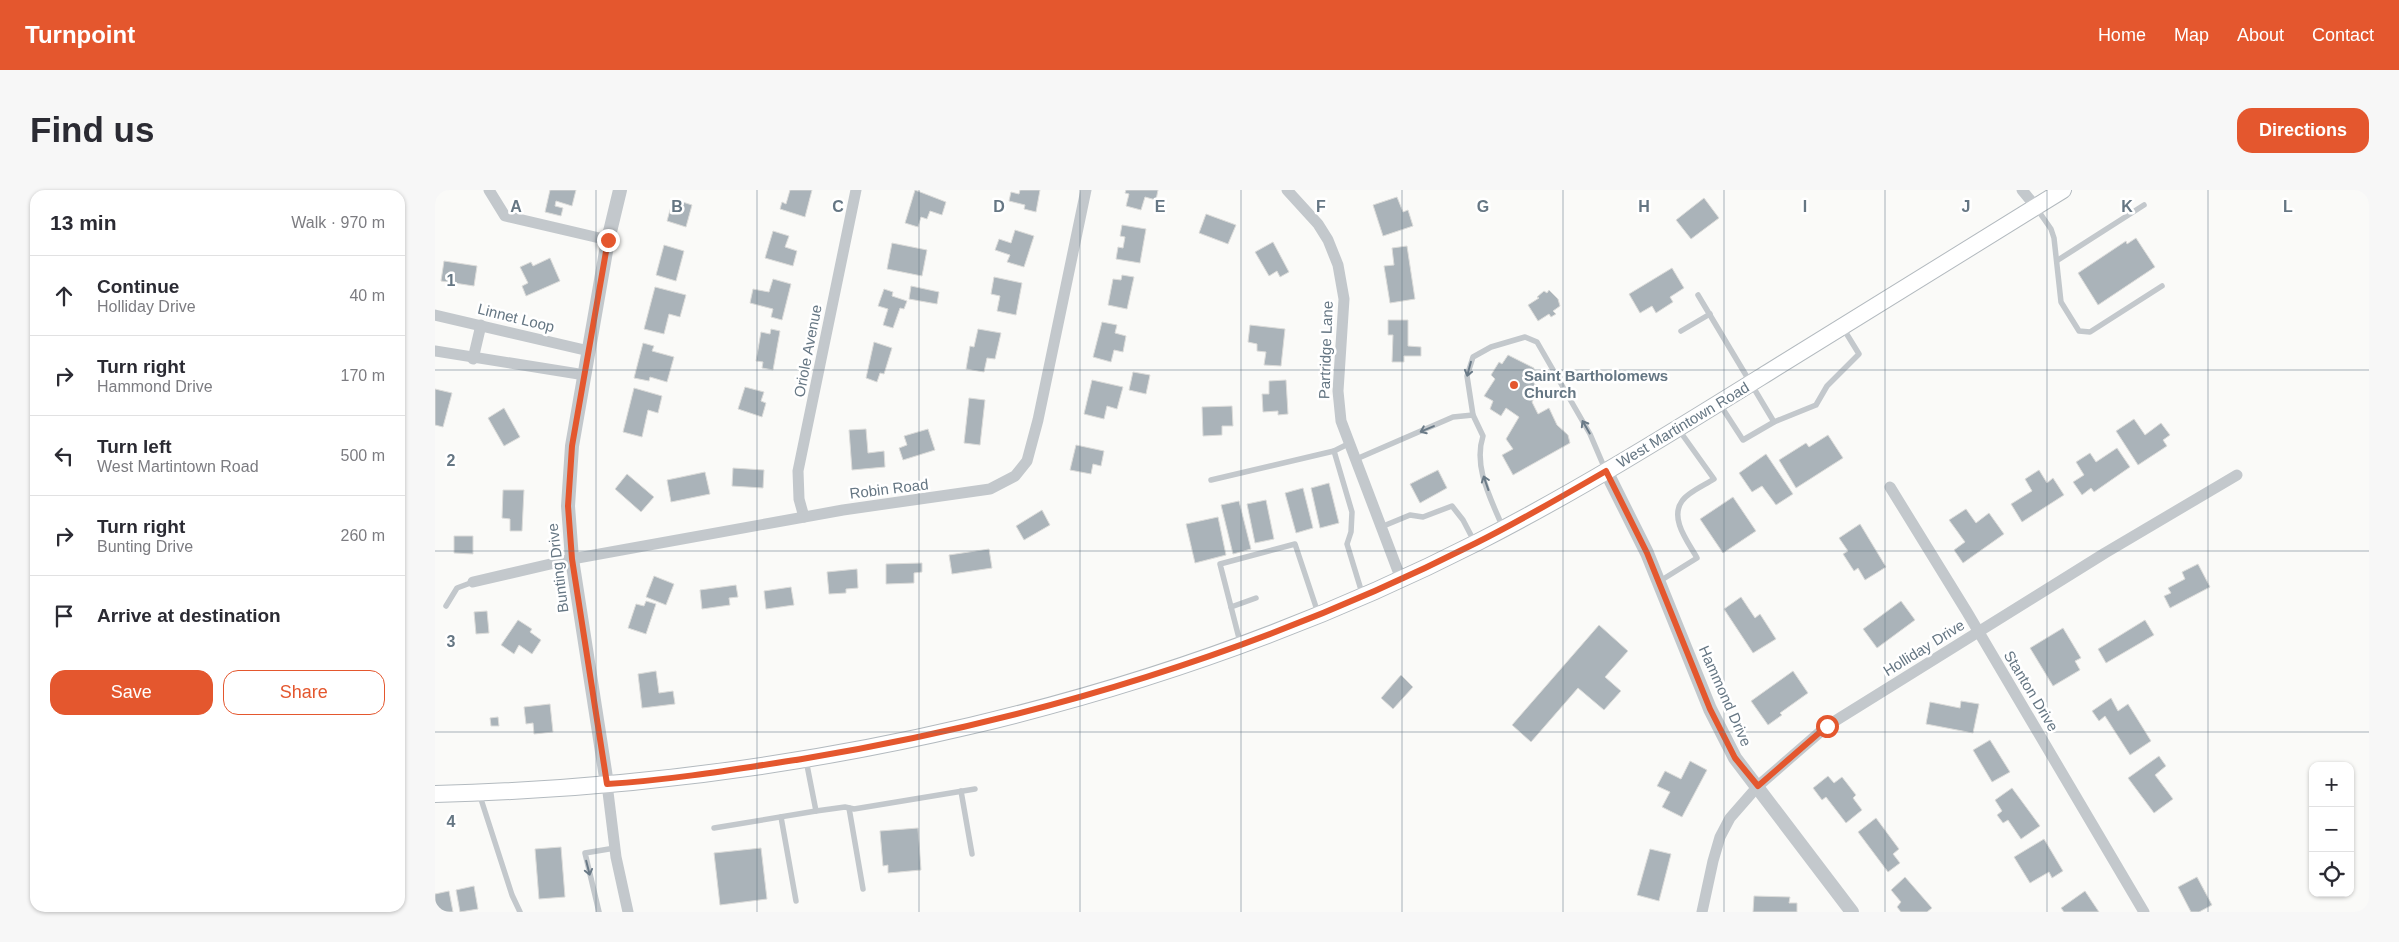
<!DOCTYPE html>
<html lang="en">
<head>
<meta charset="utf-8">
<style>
  :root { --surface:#fff; --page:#f7f7f7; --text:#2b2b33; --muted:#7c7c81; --line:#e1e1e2; --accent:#e4572e }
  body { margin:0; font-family:Helvetica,sans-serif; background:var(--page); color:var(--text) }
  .controls { position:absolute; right:15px; bottom:15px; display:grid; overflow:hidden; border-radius:10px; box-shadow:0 1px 4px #0004 }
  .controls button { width:45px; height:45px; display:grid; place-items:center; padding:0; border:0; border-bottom:1px solid var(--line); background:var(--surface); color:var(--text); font:25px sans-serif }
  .stop { position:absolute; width:15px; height:15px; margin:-11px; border:4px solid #e4572e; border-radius:50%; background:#fff }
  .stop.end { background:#e4572e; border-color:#fff; box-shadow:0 1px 5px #0008 }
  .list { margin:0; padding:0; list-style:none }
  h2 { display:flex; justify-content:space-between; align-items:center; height:65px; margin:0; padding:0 20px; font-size:21px }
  h2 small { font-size:16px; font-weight:400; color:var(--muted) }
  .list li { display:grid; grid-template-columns:32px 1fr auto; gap:15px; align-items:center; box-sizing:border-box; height:80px; padding:0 20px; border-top:1px solid var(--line) }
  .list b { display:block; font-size:19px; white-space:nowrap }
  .list p { margin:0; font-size:16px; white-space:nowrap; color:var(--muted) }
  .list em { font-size:16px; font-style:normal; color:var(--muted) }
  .actions { display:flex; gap:10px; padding:15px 20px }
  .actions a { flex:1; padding:11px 0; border:1px solid var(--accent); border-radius:15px; text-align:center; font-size:18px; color:var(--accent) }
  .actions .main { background:var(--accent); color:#fff }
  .icon { flex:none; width:28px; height:28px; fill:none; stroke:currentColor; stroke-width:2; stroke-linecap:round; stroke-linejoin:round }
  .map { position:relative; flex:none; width:1934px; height:722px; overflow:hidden; border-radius:15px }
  header { display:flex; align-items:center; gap:30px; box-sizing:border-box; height:70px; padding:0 25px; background:var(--accent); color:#fff }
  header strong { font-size:24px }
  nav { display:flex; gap:28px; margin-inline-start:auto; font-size:18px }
  .intro { display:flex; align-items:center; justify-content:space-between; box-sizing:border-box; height:120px; padding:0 30px }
  h1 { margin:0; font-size:35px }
  .button { padding:12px 22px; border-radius:15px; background:var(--accent); color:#fff; font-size:18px; font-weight:700 }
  main { display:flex; gap:30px; padding:0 30px }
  aside { flex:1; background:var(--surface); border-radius:15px; box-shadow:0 1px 4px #0004 }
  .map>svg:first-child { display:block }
  .building { fill:#aab3b9; stroke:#dcdcda }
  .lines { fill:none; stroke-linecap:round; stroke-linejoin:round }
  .secondary-casing { stroke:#b3babf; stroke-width:18 }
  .service { stroke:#c3c8cc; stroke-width:5.5 }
  .minor { stroke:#c3c8cc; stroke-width:11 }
  .tertiary { stroke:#c3c8cc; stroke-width:14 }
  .secondary { stroke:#fff; stroke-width:16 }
  .oneway { stroke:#6a7a87 }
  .route { stroke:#e4572e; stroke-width:6 }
  .grid { fill:none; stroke:#657683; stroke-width:1; stroke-opacity:0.55 }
  .poi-dot { fill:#e4572e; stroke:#fff; stroke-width:2 }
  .labels { text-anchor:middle; stroke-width:5; stroke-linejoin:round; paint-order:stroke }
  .street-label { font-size:15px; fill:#657683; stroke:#fff }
  .poi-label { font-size:15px; font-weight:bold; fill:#657683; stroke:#fff; text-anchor:start }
  .grid-label { font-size:16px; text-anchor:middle; font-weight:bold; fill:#657683; stroke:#fff; stroke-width:5; stroke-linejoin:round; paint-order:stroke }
</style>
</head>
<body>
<header>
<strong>Turnpoint</strong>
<nav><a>Home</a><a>Map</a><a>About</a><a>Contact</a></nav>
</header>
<div class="intro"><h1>Find us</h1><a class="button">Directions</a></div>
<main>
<aside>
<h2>13 min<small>Walk · 970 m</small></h2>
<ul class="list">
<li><svg class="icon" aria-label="ahead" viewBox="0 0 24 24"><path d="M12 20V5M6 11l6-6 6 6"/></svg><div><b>Continue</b><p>Holliday Drive</p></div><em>40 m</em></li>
<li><svg class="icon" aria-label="right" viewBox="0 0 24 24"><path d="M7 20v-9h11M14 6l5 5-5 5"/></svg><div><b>Turn right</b><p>Hammond Drive</p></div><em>170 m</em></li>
<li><svg class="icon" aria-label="left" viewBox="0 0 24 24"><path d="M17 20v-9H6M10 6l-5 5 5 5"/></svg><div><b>Turn left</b><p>West Martintown Road</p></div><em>500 m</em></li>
<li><svg class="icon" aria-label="right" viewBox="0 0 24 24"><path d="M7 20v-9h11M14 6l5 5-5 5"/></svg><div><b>Turn right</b><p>Bunting Drive</p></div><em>260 m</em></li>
<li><svg class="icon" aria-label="arrive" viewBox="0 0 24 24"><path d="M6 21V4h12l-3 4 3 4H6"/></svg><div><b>Arrive at destination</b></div></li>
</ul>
<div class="actions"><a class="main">Save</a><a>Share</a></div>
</aside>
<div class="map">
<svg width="1934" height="722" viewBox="0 0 1934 722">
  <rect width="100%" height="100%" fill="#fafaf8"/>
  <g class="building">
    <polygon points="115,0 141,0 137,16 121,11 120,16 128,18 126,26 110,22"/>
    <polygon points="355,0 377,0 370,27 345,19 347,12 351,14"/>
    <polygon points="480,0 511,12 507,25 495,21 492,29 486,27 483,37 470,33"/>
    <polygon points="585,0 605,0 601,22 589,19 590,15 574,11 576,2 584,4"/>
    <polygon points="691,0 723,0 721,10 710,7 706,20 691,16 694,4 690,3"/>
    <polygon points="962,7 968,22 973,20 978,36 948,46 938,15"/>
    <polygon points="1269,8 1284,28 1256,49 1241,30"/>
    <polygon points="238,9 257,15 251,37 232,31"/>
    <polygon points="771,24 801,35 793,54 764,43"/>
    <polygon points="687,35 711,39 705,73 681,69 683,57 688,58 690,47 685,46"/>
    <polygon points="580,40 599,46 589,77 572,72 575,65 560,60 564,49 576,53"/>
    <polygon points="338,41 354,46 350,57 362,61 358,76 330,68"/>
    <polygon points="1701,48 1720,77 1663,115 1643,83 1691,51 1692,54"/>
    <polygon points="838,52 854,82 845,87 842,81 834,86 820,62"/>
    <polygon points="457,53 492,60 487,86 452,79"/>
    <polygon points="229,55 249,61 241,91 221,85"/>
    <polygon points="972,56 980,109 955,113 949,76 959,75 957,58"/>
    <polygon points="115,68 125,91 91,106 87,96 93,93 85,77 96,72 98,76"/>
    <polygon points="9,71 42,76 39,96 6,91"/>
    <polygon points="1237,78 1249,98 1235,107 1238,112 1221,123 1217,116 1205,123 1194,104"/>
    <polygon points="687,85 699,87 692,119 673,115 678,89 686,90"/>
    <polygon points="559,87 587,93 581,125 562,121 565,106 556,104"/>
    <polygon points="338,89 356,94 347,130 336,127 338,119 315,113 318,99 334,102"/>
    <polygon points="476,96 504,102 502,114 474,109"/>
    <polygon points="220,97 251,105 245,127 234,124 229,144 209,139"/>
    <polygon points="449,99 458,102 457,106 472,111 469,119 465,118 458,138 448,135 453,119 443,116"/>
    <polygon points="1114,100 1123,109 1125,116 1118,121 1121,124 1116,127 1114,124 1103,131 1093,115 1104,108 1102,107 1109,101 1112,103"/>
    <polygon points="953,130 973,130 973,156 986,157 986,166 969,166 969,172 957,172 958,145 953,145"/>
    <polygon points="667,132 682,135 680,143 691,146 688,162 679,160 676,172 658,167"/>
    <polygon points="815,135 850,139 846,176 829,175 831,162 822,161 822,154 813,152"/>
    <polygon points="336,139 345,141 338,180 327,178 328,172 321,171 326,142 335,144"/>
    <polygon points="543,139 566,143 560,169 552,168 549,182 531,179 535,156 539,157"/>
    <polygon points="439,152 457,158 449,184 445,183 442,192 431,188"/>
    <polygon points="208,153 219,156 217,161 239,167 232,192 215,187 214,191 199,188"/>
    <polygon points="1073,165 1099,178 1099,181 1104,185 1099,194 1105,197 1097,212 1103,224 1114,218 1122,235 1133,245 1135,253 1078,285 1067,265 1078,259 1071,249 1084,227 1071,218 1066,226 1055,219 1058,211 1049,206 1060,189 1056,185 1064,172 1067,174"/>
    <polygon points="698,182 715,185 711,204 694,200"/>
    <polygon points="657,190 688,197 682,219 672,216 669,229 649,224"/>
    <polygon points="851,190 853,224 843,225 843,221 828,222 827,204 834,204 834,191"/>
    <polygon points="310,197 329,202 326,211 331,213 327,227 303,219"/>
    <polygon points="199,198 227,206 223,223 213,220 207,247 188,242"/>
    <polygon points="0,199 17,203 8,237 0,235"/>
    <polygon points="534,208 550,210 545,255 529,253"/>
    <polygon points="797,216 798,236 787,236 787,245 768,246 767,217"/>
    <polygon points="69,218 85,247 69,256 53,228"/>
    <polygon points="1699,229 1710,245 1726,233 1735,245 1728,250 1732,256 1703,275 1681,241"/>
    <polygon points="431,239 433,263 449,261 450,277 417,280 414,240"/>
    <polygon points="493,239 500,260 468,270 464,258 472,255 469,246"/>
    <polygon points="1393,245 1408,268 1361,298 1344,270 1371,253 1374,257"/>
    <polygon points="641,255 669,261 666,276 658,274 656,284 635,280"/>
    <polygon points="1682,258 1695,277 1659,302 1656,298 1647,305 1638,292 1649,285 1641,272 1655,263 1661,272"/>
    <polygon points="1331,264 1358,304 1341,315 1327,296 1317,302 1304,283"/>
    <polygon points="298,278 329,280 328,298 297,296"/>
    <polygon points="1003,280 1012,298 985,313 975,294"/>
    <polygon points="1604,280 1612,293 1618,288 1629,305 1587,332 1576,314 1597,301 1590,289"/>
    <polygon points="270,282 275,304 236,312 232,290"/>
    <polygon points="192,284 219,307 206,322 180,299"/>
    <polygon points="894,293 904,333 885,338 876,298"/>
    <polygon points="868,298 878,338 861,343 850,303"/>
    <polygon points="68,300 89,300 87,341 75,341 75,329 67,328"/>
    <polygon points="1298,307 1321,341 1288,363 1265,329"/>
    <polygon points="831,310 839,349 820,353 812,314"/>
    <polygon points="804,311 816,359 798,364 786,315"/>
    <polygon points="1531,319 1541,333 1554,323 1569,344 1528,373 1519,360 1530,352 1514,330"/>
    <polygon points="607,320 615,335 589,350 581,336"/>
    <polygon points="783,327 791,365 760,373 751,334"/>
    <polygon points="1425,334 1451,377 1430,390 1423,378 1419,381 1408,364 1413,361 1404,348"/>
    <polygon points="19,346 38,346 38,364 19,363"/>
    <polygon points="554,359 557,378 517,384 514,365"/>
    <polygon points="487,373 487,382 479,383 479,393 451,394 451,374"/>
    <polygon points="1763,374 1775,397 1735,418 1729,406 1736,403 1733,398 1750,389 1747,382"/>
    <polygon points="422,379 423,398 411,399 411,403 394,404 392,382"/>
    <polygon points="219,386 239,394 231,415 211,407"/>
    <polygon points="301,395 303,407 294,408 295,415 267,419 265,400"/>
    <polygon points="356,397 359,415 331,419 329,401"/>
    <polygon points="1306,407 1320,428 1325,424 1341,449 1318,463 1289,419"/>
    <polygon points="211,411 221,414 211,444 193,438 201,414 209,416"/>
    <polygon points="1466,411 1480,430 1442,458 1428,439"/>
    <polygon points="52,421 54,443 41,444 39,422"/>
    <polygon points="83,430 97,439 95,442 106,450 97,464 84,455 79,464 66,455"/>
    <polygon points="1710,430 1719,445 1671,473 1663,459"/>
    <polygon points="1164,435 1193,461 1170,487 1186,501 1169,520 1143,498 1096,552 1077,535"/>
    <polygon points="1628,438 1646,468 1640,471 1645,480 1618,496 1595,458"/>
    <polygon points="221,481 224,503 238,501 240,514 207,518 203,484"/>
    <polygon points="1358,481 1373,503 1345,523 1347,525 1333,535 1316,511"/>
    <polygon points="966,485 978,497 958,519 946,508"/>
    <polygon points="1676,508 1683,521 1693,514 1716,551 1695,565 1670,526 1664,531 1657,521"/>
    <polygon points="1526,511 1544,514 1538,543 1491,534 1495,512 1525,518"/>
    <polygon points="115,514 118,542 99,544 98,533 91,534 89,517"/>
    <polygon points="63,527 64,536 56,536 55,528"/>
    <polygon points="1555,550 1575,582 1557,592 1538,560"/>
    <polygon points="1724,566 1731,576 1720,585 1738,609 1719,623 1693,588"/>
    <polygon points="1255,571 1272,580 1247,627 1227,617 1235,602 1222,596 1230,581 1246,589"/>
    <polygon points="1393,586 1399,593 1407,587 1421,605 1418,608 1427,620 1411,633 1391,607 1387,610 1378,598"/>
    <polygon points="1577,598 1605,636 1586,649 1573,630 1568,633 1562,625 1567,621 1560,610"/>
    <polygon points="1441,628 1464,659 1458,664 1465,673 1453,682 1423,642"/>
    <polygon points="483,638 486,680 453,683 453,675 448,676 445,641"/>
    <polygon points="1609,649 1628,681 1617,688 1614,682 1595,693 1579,667"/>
    <polygon points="126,657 130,707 104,709 100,659"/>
    <polygon points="326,658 332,709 285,715 279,663"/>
    <polygon points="1215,659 1236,664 1224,711 1202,705"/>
    <polygon points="1470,687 1497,718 1492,722 1466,722 1462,717 1466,712 1456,700"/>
    <polygon points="1762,687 1777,715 1764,722 1756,722 1743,697"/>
    <polygon points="39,696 43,719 25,722 21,700"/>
    <polygon points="14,701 18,722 0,722 0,704"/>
    <polygon points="1650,701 1664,722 1629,722 1626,718"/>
    <polygon points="1319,706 1355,707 1354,713 1362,713 1362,722 1318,722"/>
  </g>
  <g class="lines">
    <defs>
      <path id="secondary" d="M0 604C358 595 723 515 1043 352 1143 301 1239 241 1334 182 1432 122 1530 61 1628 0"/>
    </defs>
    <use href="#secondary" class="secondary-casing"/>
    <g class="service">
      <polyline points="1602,19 1616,39 1619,48 1626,112 1644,141 1655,142 1727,96"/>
      <polyline points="1623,70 1709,15"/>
      <polyline points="1263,105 1339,232 1308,250 1284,213"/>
      <polyline points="1246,141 1275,124"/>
      <polyline points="1339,232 1381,215 1392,196 1424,164 1408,138"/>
      <polyline points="913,254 899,261 917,322 916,342 912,354 927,403"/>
      <polyline points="919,270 1018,227 1038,225"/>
      <polyline points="776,290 899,261"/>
      <polyline points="946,337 975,325 988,327 1017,316 1028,330 1039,351"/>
      <path d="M1068 338C1056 309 1038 277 1048 246L1038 225 1032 186 1038 167 1056 157 1090 147 1102 152 1155 244 1170 279"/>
      <path d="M1225 391 1262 368C1254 353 1234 329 1247 311 1253 302 1270 295 1279 289L1244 240"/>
      <polyline points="11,416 22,398 38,392"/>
      <polyline points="796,417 821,408"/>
      <polyline points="805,452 785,374 860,354 883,423"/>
      <polyline points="371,570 381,621"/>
      <polyline points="526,601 537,664"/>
      <polyline points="44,603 77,705 85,722"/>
      <polyline points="414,618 428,699"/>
      <polyline points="346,627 361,711"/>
      <polyline points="279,638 381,621 410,617 419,619 540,599"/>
      <polyline points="164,722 150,663 180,658"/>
    </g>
    <g class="minor">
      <polyline points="54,0 70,26 173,50"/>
      <polyline points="852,0 883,34 893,50 903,75 909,109 903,201 906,231 966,389"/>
      <polyline points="1587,0 1601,17"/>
      <polyline points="0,125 154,161"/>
      <polyline points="0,161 150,185"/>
      <polyline points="38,169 46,135"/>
      <polyline points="1455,297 1532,422 1709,722"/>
      <polyline points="369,327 364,309 363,281 421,0"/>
      <polyline points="38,392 137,369 408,320 555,299 580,286 592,271 603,230 651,0"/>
      <polyline points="172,594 181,667 193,722"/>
      <polyline points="1267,722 1278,671 1285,647 1295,628 1323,596 1392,536 1670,363 1802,285"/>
    </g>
    <g class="tertiary">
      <polyline points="1171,281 1212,363 1275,519 1300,568 1417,722"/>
      <polyline points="172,594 137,369 133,316 137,256 173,50 185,0"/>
    </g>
    <use href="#secondary" class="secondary"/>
  </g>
  <defs><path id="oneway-shaft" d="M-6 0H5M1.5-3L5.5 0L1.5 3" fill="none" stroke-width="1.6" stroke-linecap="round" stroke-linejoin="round" transform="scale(1.25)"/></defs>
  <g class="oneway">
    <use href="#oneway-shaft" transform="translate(1034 179) rotate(105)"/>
    <use href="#oneway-shaft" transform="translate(1151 237) rotate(-120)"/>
    <use href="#oneway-shaft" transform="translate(992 239) rotate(157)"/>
    <use href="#oneway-shaft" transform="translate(1051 293) rotate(-109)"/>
    <use href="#oneway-shaft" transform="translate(153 678) rotate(76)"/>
  </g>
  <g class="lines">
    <path class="route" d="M173 50 137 256 133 316 137 369 172 594C237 590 302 579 367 569 600 530 830 460 1041 353 1085 331 1128 306 1171 281L1212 363 1275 519 1300 568 1323 596 1392 536"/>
  </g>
  <path class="grid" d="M161 0V722M322 0V722M484 0V722M645 0V722M806 0V722M967 0V722M1128 0V722M1289 0V722M1450 0V722M1612 0V722M1773 0V722M0 180H1934M0 361H1934M0 542H1934"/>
  <circle class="poi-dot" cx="1079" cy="195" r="5"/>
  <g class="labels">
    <g class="street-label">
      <text transform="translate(81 128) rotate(14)" y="5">Linnet Loop</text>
      <text transform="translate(891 160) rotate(-88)" y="5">Partridge Lane</text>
      <text transform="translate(373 161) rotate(-79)" y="5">Oriole Avenue</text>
      <text transform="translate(1248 235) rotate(-31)" y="5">West Martintown Road</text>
      <text transform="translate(454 299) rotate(-7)" y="5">Robin Road</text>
      <text transform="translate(123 378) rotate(-97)" y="5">Bunting Drive</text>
      <text transform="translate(1489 458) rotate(-32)" y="5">Holliday Drive</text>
      <text transform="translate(1596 501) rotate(59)" y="5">Stanton Drive</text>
      <text transform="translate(1290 506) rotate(66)" y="5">Hammond Drive</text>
    </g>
    <g class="poi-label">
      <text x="1089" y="191">Saint Bartholomews<tspan x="1089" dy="17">Church</tspan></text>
    </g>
  </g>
  <g class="grid-label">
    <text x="81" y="22">A</text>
    <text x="242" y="22">B</text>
    <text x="403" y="22">C</text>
    <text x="564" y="22">D</text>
    <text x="725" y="22">E</text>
    <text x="886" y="22">F</text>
    <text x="1048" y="22">G</text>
    <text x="1209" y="22">H</text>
    <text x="1370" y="22">I</text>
    <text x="1531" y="22">J</text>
    <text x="1692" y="22">K</text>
    <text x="1853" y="22">L</text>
    <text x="16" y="96">1</text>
    <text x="16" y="276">2</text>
    <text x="16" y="457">3</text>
    <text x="16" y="637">4</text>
  </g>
</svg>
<div class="controls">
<button>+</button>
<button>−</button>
<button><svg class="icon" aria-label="locate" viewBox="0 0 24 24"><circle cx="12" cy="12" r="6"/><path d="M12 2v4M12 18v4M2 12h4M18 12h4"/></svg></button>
</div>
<div class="stop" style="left:1392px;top:536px"></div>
<div class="stop end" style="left:173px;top:50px"></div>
</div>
</main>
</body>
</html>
